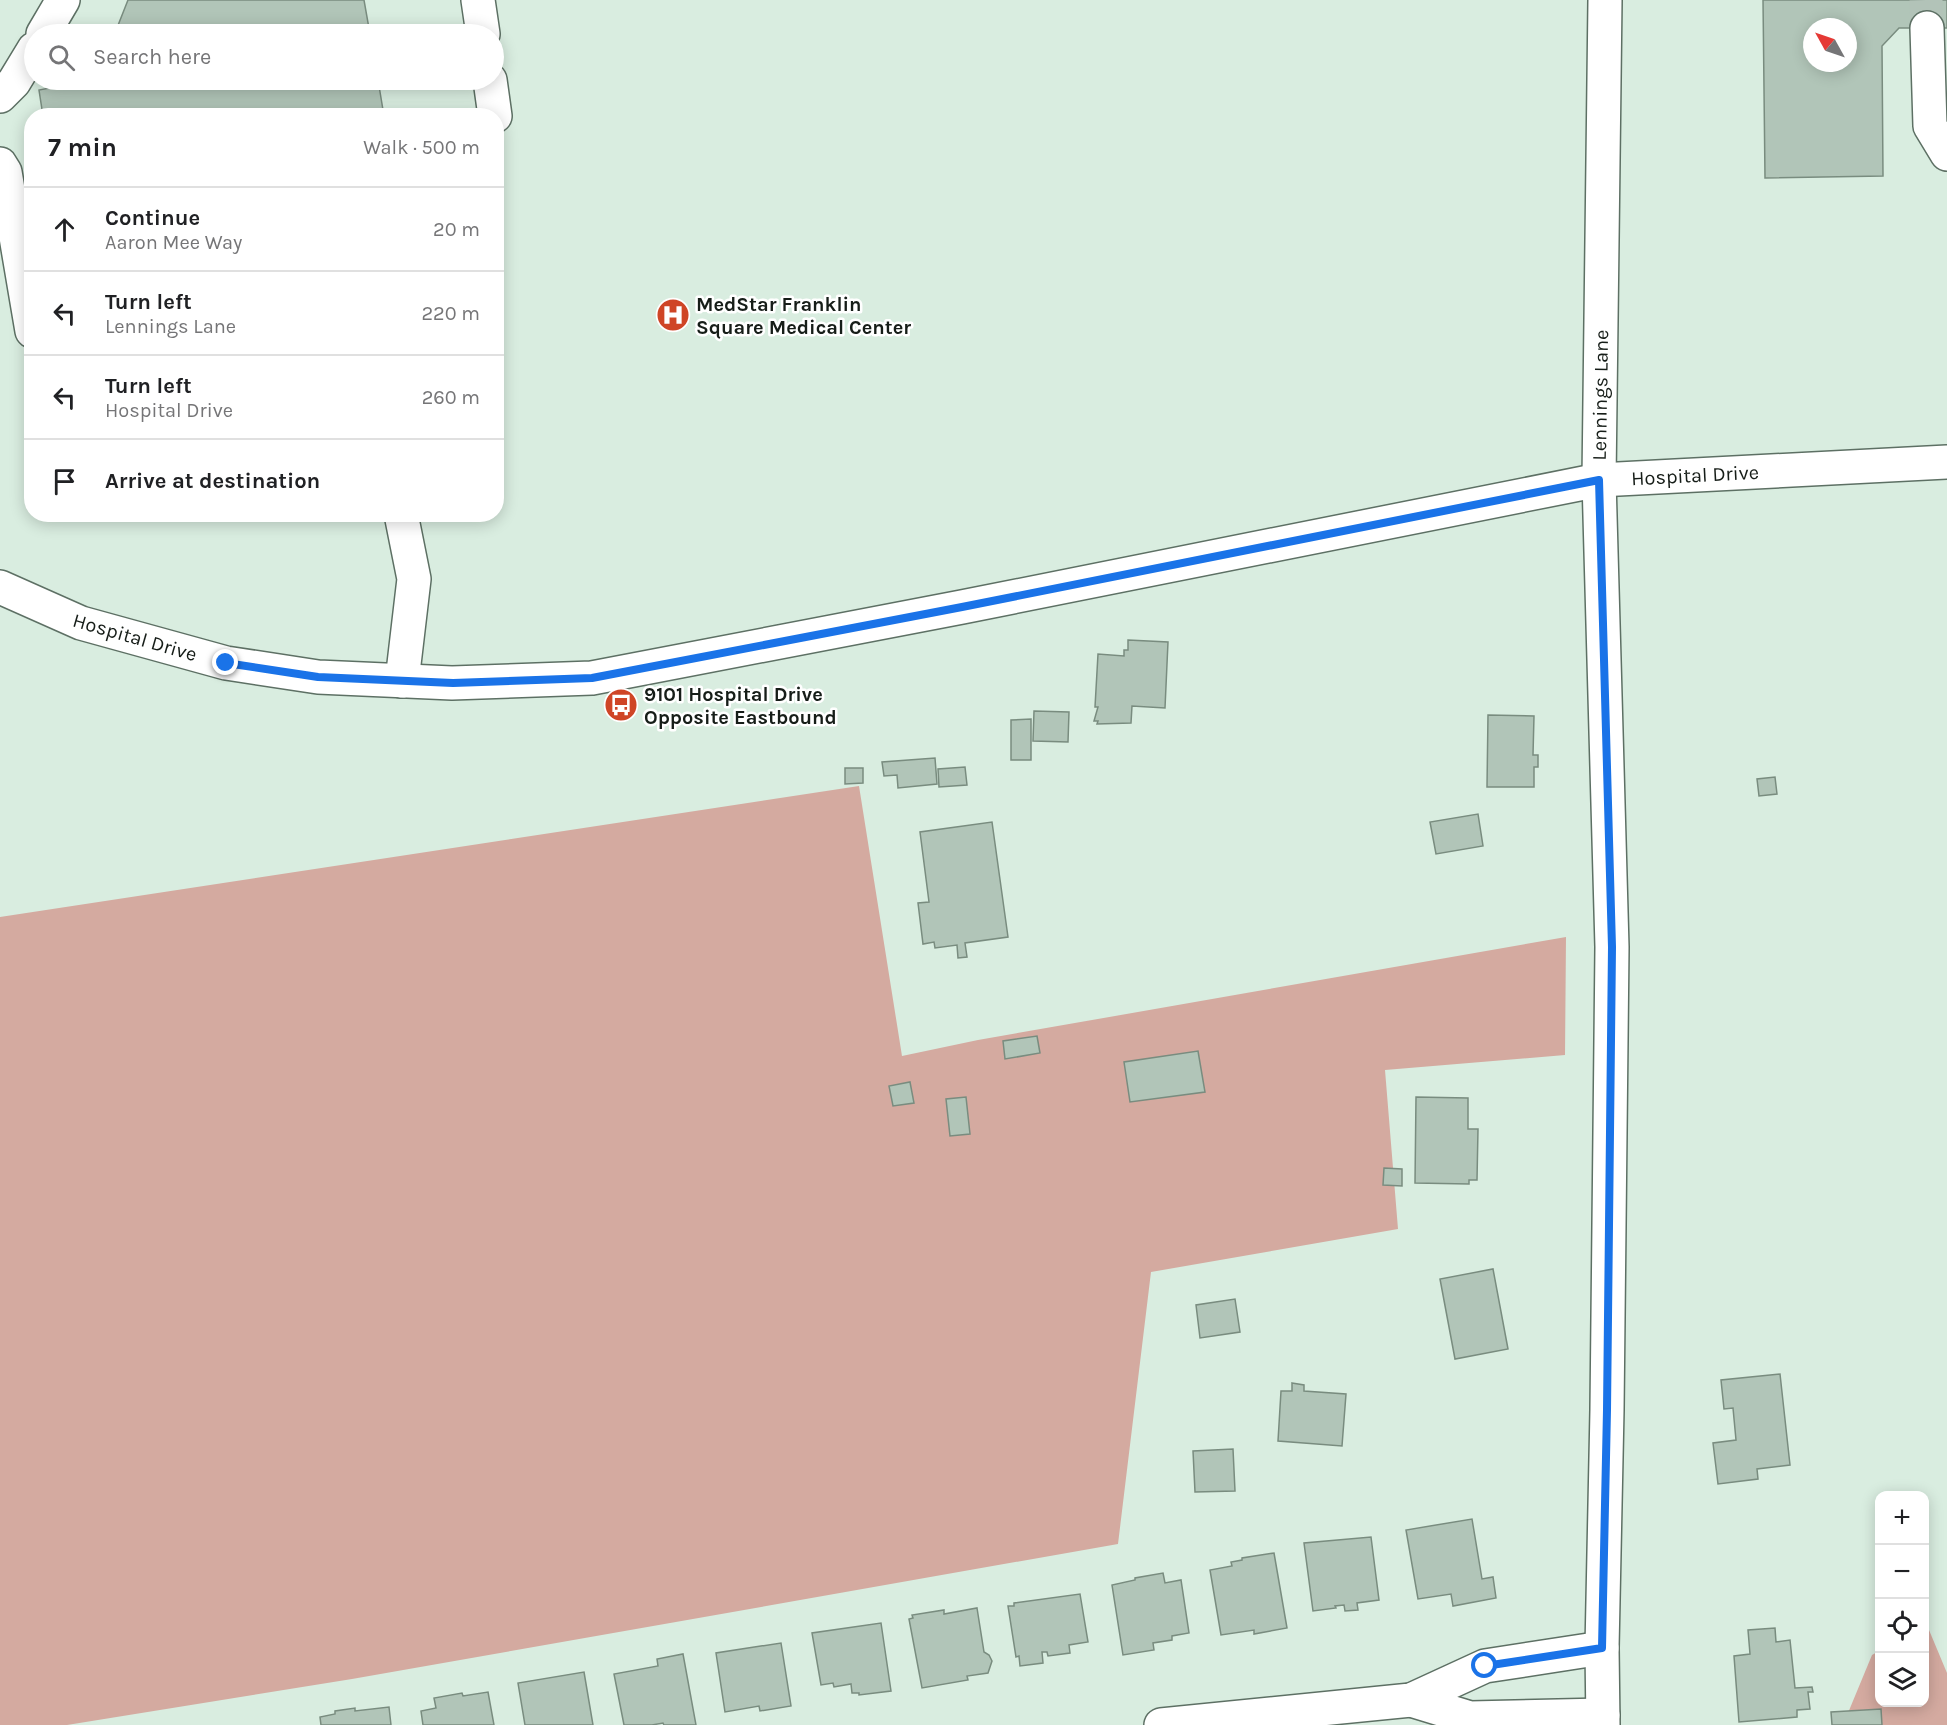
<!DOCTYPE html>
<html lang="en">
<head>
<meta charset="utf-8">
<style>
  :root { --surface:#fff; --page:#f2f2f2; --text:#202124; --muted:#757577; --line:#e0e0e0 }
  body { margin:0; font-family:Karla,sans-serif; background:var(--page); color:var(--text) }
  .controls { position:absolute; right:18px; bottom:18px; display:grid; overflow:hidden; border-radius:12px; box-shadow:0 3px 15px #0003 }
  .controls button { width:54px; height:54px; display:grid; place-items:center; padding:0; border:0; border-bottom:2px solid var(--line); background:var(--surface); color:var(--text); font:30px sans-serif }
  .compass { position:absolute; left:1803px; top:18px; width:54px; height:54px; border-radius:50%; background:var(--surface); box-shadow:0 3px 15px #0003; rotate:310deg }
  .stop { position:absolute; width:18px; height:18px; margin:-14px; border:4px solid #1a73e8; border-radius:50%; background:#fff }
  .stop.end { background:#1a73e8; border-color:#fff; box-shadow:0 2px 6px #0008 }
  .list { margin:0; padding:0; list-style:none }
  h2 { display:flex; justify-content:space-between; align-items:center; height:78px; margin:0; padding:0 24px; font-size:26px }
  h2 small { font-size:20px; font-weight:400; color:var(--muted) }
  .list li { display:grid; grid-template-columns:39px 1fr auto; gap:18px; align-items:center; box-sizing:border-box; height:84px; padding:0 24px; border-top:2px solid var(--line) }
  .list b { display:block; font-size:22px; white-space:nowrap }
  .list p { margin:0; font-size:20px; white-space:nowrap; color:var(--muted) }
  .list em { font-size:20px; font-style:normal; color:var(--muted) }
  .icon { flex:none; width:33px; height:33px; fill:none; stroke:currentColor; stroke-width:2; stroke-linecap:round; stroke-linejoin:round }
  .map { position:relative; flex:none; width:1947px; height:1725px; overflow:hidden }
  .search { position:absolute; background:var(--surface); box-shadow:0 3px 15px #0003; left:24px; top:24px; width:480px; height:66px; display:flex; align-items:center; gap:15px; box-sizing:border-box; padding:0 21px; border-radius:33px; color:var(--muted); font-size:22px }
  .panel { position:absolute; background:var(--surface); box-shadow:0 3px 15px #0003; left:24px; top:108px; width:480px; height:414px; border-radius:24px }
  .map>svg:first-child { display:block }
  .forest { fill:#d4aaa0 }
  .building { fill:#b1c5b8; stroke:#798c7f; stroke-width:1.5; fill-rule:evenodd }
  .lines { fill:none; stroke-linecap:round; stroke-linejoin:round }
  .minor-tunnel { stroke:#b2c3b8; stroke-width:33; stroke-dasharray:33 16; stroke-linecap:butt }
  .minor-casing { stroke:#5d7064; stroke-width:36 }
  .minor { stroke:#fff; stroke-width:33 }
  .route { stroke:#1a73e8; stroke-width:8 }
  .labels { text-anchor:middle; stroke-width:5; stroke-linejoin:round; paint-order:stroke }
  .poi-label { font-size:20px; font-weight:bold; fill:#161d18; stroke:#fff; text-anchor:start }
  .street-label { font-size:20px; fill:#161d18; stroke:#fff }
</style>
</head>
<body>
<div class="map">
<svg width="1947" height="1725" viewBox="0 0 1947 1725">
  <rect width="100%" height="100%" fill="#d9ede0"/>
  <g class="forest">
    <polygon points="859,786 902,1056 978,1040 1566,937 1565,1055 1385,1070 1398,1229 1151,1272 1118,1544 352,1679 67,1725 0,1725 0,917"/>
    <polygon points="1929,1630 1947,1673 1947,1725 1843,1725 1872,1655 1879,1651 1880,1702 1924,1702 1925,1632"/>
  </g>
  <g class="building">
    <polygon points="128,0 364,0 370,34 120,34 115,33"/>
    <path d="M1763 0H1947V28H1899L1882 46 1883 176 1765 178ZM1812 27H1848V63H1812Z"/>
    <polygon points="59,80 378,80 384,116 43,116 39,90 60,86"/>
    <polygon points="1128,640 1168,642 1165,708 1132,706 1131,723 1097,724 1098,721 1094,721 1098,707 1095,707 1098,654 1124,656 1124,650 1128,650"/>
    <polygon points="1034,711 1069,712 1068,742 1033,741"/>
    <polygon points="1488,715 1534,716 1533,755 1538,755 1538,767 1534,767 1534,787 1487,787"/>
    <polygon points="1031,719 1031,760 1011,760 1011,720"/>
    <polygon points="935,758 937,784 898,788 897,775 884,776 882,762"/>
    <polygon points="965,767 967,785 939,787 938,769"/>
    <polygon points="845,768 863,768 863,783 845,784"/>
    <polygon points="1775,777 1777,794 1759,796 1757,779"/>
    <polygon points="1478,814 1483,846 1436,854 1430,822"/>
    <polygon points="992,822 1008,937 965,943 967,957 958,958 957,945 935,948 934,942 923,944 918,903 929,902 920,832"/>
    <polygon points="1037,1036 1040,1053 1005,1059 1003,1041"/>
    <polygon points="1198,1051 1205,1092 1130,1102 1124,1062"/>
    <polygon points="910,1082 914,1103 893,1106 889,1086"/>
    <polygon points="966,1097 970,1134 950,1136 946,1099"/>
    <polygon points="1416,1097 1468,1098 1468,1129 1478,1129 1477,1180 1469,1180 1469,1184 1415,1183"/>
    <polygon points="1384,1168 1402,1169 1402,1186 1383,1185"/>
    <polygon points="1493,1269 1508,1349 1455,1359 1440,1279"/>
    <polygon points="1235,1299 1240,1332 1200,1338 1196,1305"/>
    <polygon points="1780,1374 1790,1465 1757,1469 1758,1479 1718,1484 1713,1443 1736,1440 1733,1408 1724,1409 1721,1380"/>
    <polygon points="1292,1383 1304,1385 1304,1391 1346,1394 1342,1446 1278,1441 1281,1391 1292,1391"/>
    <polygon points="1233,1449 1235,1491 1195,1492 1193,1451"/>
    <polygon points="1472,1519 1482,1579 1493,1577 1496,1598 1453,1606 1451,1594 1418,1599 1406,1530"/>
    <polygon points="1371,1537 1379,1600 1357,1603 1358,1610 1345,1611 1344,1605 1335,1606 1336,1608 1313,1611 1304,1543"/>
    <polygon points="1274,1553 1287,1628 1254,1634 1254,1630 1221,1635 1210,1570 1232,1566 1231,1562 1242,1560 1242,1558"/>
    <polygon points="1163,1573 1165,1583 1181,1580 1189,1633 1172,1636 1172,1640 1153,1643 1154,1650 1123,1655 1112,1585 1135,1580 1135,1578"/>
    <polygon points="1080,1594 1088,1642 1069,1645 1070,1653 1048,1656 1047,1652 1042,1652 1043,1663 1020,1666 1019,1656 1016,1657 1008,1606 1014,1606 1014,1603"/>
    <polygon points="977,1608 984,1652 989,1655 992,1661 988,1673 967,1676 968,1680 922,1688 909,1619 913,1618 912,1615 944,1610 944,1614"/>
    <polygon points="881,1623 891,1691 859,1695 859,1693 852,1693 851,1684 834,1687 833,1683 821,1685 812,1633"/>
    <polygon points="1775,1628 1776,1642 1790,1640 1795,1688 1812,1687 1813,1692 1808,1692 1810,1709 1797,1710 1797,1717 1739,1722 1734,1656 1750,1654 1748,1630"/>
    <polygon points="781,1643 791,1706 760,1711 759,1706 725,1712 716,1653"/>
    <polygon points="683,1654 696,1725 664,1725 663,1723 652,1725 624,1725 614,1674 658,1666 657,1659"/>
    <polygon points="584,1672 593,1725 525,1725 518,1683"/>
    <polygon points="488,1692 494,1725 423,1725 421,1711 436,1708 434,1698 462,1693 463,1696"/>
    <polygon points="389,1707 391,1725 321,1725 320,1717 335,1714 335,1711 355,1708 355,1711"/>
    <polygon points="1881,1709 1882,1725 1832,1725 1831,1712"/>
  </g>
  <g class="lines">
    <polyline class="minor-tunnel" points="1926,0 1927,28"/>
    <defs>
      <g id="minor">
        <polyline points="478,0 483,34"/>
        <polyline points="1927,28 1930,126 1947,154"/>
        <polyline points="43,34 63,0"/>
        <polyline points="490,80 495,116"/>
        <polyline points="0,96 14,82 34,49"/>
        <polyline points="0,164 5,172 32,331"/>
        <polyline points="401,514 414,579 402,681"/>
        <polyline points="0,587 81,623 226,663 318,677 452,683 592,678 962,607 1599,480 1947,462"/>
        <polyline points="1411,1700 1470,1718 1603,1715"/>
        <polyline points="1161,1725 1411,1700 1485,1666 1602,1648"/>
        <polyline points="1603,1725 1602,1648 1607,1410 1612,947 1599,480 1605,0"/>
      </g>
    </defs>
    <use href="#minor" class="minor-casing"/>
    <use href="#minor" class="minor"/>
  </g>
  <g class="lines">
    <polyline class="route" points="226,663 318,677 453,683 592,678 962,607 1599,480 1612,947 1607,1410 1602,1648 1485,1666"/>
  </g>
  <defs>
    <symbol id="hospital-disc" viewBox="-11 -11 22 22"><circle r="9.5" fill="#cf4526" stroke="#fff"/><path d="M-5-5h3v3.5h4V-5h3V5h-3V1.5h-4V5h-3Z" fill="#fff"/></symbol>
    <symbol id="bus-disc" viewBox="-11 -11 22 22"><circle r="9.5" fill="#cf4526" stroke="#fff"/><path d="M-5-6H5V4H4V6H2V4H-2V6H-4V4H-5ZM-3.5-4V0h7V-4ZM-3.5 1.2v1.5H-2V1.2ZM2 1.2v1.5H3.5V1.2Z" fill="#fff"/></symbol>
  </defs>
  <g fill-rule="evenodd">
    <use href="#hospital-disc" x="654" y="296" width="38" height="38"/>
    <use href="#bus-disc" x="602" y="686" width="38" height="38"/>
  </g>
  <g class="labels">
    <g class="poi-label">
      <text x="696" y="311">MedStar Franklin<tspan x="696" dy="23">Square Medical Center</tspan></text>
      <text x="644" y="701">9101 Hospital Drive<tspan x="644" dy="23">Opposite Eastbound</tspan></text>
    </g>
    <g class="street-label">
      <text transform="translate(1600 395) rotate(-89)" y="7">Lennings Lane</text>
      <text transform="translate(1695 475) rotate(-3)" y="7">Hospital Drive</text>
      <text transform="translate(135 637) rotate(16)" y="7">Hospital Drive</text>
    </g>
  </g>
</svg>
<div class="controls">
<button>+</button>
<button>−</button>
<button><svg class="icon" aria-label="locate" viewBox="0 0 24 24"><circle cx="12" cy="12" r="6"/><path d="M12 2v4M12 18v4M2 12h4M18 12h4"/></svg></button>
<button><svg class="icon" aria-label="layers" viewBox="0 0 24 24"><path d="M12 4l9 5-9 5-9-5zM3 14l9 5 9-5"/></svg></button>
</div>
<svg class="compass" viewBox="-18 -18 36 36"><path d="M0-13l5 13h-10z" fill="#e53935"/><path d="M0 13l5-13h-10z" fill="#757577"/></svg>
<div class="stop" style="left:1485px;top:1666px"></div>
<div class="stop end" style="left:226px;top:663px"></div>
<div class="search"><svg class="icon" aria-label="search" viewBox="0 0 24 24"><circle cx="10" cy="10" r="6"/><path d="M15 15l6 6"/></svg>Search here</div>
<section class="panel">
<h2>7 min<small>Walk · 500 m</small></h2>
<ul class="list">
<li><svg class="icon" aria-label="ahead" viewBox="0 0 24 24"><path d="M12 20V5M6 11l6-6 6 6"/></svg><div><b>Continue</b><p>Aaron Mee Way</p></div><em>20 m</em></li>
<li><svg class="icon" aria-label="left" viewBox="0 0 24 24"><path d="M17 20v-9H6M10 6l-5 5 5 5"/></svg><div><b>Turn left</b><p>Lennings Lane</p></div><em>220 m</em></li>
<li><svg class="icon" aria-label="left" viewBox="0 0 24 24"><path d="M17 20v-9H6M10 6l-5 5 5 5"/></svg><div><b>Turn left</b><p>Hospital Drive</p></div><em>260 m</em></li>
<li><svg class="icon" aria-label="arrive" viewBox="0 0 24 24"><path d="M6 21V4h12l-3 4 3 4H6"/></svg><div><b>Arrive at destination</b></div></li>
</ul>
</section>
</div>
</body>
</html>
